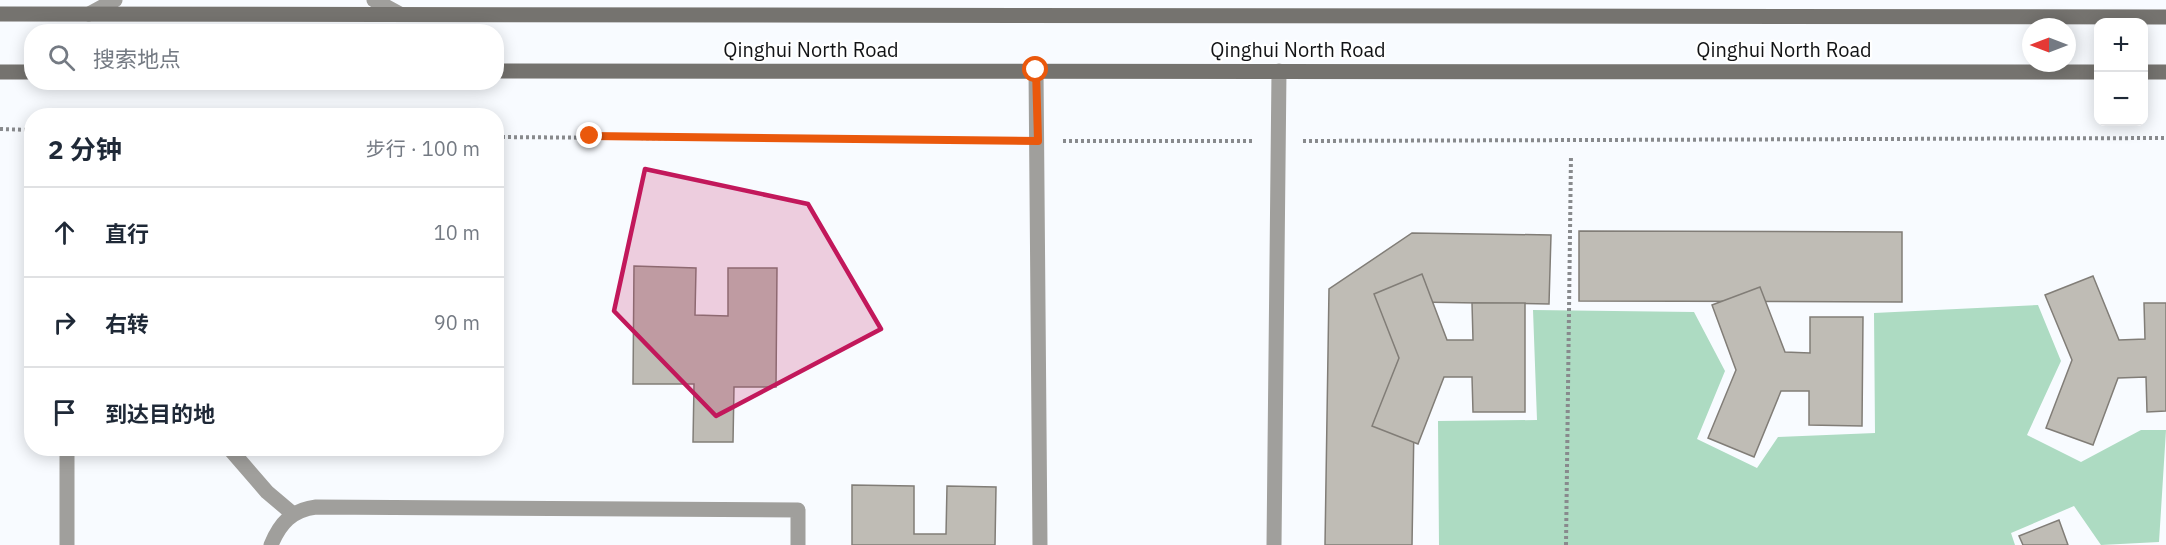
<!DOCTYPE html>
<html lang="zh">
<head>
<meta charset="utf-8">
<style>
  :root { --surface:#fff; --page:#f6f6f7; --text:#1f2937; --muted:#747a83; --line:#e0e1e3 }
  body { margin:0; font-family:"IBM Plex Sans","Noto Sans SC",sans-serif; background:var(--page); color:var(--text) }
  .controls { position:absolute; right:18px; top:18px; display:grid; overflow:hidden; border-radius:12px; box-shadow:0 3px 15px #0003 }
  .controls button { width:54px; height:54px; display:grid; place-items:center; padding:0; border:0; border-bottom:2px solid var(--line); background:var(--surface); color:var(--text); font:30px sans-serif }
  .compass { position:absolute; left:2022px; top:18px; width:54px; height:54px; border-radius:50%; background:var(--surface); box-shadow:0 3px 15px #0003; rotate:270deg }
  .stop { position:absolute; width:18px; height:18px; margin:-14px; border:4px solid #ea580c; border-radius:50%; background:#fff }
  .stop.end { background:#ea580c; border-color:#fff; box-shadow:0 2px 6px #0008 }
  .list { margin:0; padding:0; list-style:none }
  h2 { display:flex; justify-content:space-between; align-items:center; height:78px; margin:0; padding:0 24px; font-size:26px }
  h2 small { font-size:20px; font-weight:400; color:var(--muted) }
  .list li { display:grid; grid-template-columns:39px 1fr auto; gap:18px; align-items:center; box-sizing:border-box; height:90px; padding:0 24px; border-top:2px solid var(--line) }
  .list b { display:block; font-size:22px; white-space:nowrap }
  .list em { font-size:20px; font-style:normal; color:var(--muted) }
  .icon { flex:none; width:33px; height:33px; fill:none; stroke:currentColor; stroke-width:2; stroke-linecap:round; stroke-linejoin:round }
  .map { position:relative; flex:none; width:2166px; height:545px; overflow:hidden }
  .search { position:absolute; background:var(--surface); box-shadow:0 3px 15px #0003; left:24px; top:24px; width:480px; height:66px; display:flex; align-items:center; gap:15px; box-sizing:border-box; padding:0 21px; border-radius:24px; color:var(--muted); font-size:22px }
  .panel { position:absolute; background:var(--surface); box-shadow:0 3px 15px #0003; left:24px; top:108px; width:480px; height:348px; border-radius:24px }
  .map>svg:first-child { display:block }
  .green { fill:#addbc2 }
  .building { fill:#bfbcb5; stroke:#817d77; stroke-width:1.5 }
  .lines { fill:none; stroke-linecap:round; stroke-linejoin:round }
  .path { stroke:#888a8d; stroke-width:4; stroke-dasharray:3 3; stroke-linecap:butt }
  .minor { stroke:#a09f9c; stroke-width:15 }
  .secondary { stroke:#75736f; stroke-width:15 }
  .route { stroke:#ea580c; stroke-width:8 }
  .marked { fill:#c2185b; fill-opacity:0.2; stroke:#c2185b; stroke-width:4.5; stroke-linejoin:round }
  .labels { text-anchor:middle; stroke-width:4.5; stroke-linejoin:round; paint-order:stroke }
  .street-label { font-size:20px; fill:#121315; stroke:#fff }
</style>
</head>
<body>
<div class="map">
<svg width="2166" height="545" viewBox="0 0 2166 545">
  <rect width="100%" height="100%" fill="#f8fbff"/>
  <polygon class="green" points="2038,305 2061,361 2027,435 2081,462 2141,430 2166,430 2159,542 2101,545 2074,506 2011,533 2015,545 1439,545 1438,421 1537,420 1533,310 1694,312 1725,371 1697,439 1757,468 1778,437 1875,433 1874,313"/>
  <g class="building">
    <polygon points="1579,231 1902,232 1902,302 1579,301"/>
    <polygon points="1412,233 1551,235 1549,304 1416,302 1412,545 1325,545 1329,289"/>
    <polygon points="634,266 696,268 695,315 728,316 728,268 777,268 776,387 734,387 733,442 693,442 694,384 633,384"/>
    <polygon points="1422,274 1447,340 1473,340 1472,303 1525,303 1525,412 1473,412 1472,377 1444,377 1418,444 1372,426 1399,358 1374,294"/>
    <polygon points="2093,276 2119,340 2145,339 2144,303 2166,303 2166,411 2147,412 2146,377 2118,378 2093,445 2046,428 2072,360 2045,295"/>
    <polygon points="1760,287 1785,352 1810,353 1810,317 1863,317 1862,426 1809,425 1809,391 1781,391 1754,457 1708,438 1736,370 1712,305"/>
    <polygon points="852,485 914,486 914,534 946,534 947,486 996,487 995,545 852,545"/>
    <polygon points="2059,520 2068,545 2023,545 2019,536"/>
  </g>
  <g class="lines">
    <g class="path">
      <polyline points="0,129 32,130"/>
      <polyline points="496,137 1013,141"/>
      <polyline points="1063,141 1253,141"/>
      <polyline points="1303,141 2166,138"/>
      <polyline points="1566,545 1571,155"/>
    </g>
    <g class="minor">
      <polyline points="374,0 400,14"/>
      <polyline points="89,14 115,0"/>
      <polyline points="1036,70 1040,545"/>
      <polyline points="229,448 267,492 293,514"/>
      <polyline points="67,545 67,448"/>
      <path d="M271 545C280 523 292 510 316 507L798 510V545"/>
      <polyline points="1274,545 1279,71"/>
    </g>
    <g class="secondary">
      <polyline points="0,14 2166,17"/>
      <polyline points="496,71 2098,72"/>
      <polyline points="0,72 32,72"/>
      <polyline points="2144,72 2166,72"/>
    </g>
  </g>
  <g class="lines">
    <polyline class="route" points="590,136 1038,141 1036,70"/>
  </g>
  <path class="marked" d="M645 169 808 204 881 329 716 416 614 311Z"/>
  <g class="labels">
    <g class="street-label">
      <text x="811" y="57">Qinghui North Road</text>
      <text x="1298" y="57">Qinghui North Road</text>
      <text x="1784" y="57">Qinghui North Road</text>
    </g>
  </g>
</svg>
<div class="controls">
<button>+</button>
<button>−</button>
</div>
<svg class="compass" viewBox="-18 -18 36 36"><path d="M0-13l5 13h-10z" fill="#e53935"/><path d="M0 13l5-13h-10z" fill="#747a83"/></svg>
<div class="stop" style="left:1036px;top:70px"></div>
<div class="stop end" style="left:590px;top:136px"></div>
<div class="search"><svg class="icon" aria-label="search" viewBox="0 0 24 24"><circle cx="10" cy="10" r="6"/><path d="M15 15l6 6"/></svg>搜索地点</div>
<section class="panel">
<h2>2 分钟<small>步行 · 100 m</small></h2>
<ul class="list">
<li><svg class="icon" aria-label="ahead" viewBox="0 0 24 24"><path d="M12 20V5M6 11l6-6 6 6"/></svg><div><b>直行</b></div><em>10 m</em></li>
<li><svg class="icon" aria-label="right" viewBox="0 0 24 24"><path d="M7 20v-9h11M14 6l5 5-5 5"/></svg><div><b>右转</b></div><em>90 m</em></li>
<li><svg class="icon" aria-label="arrive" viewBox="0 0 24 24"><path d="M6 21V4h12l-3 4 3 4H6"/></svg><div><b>到达目的地</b></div></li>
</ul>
</section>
</div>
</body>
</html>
